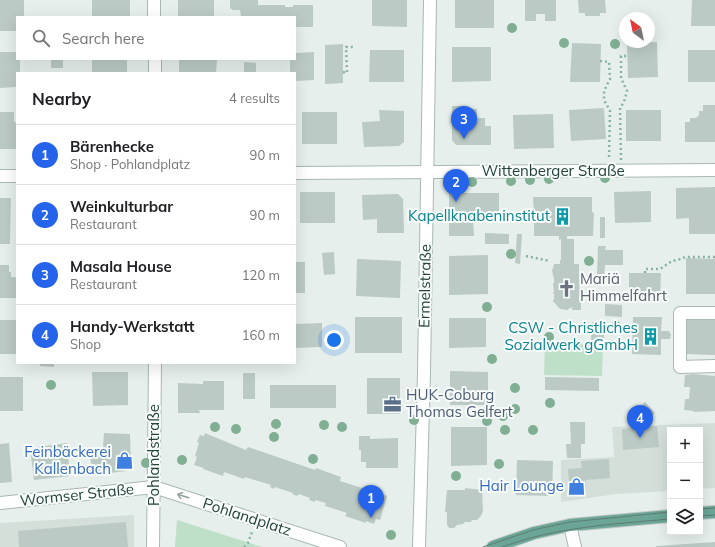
<!DOCTYPE html>
<html lang="en">
<head>
<meta charset="utf-8">
<style>
  :root { --surface:#fff; --page:#f2f2f2; --text:#202124; --muted:#757577; --line:#e0e0e0; --accent:#2563eb }
  body { margin:0; font-family:Mulish,sans-serif; background:var(--page); color:var(--text) }
  .controls { position:absolute; right:12px; bottom:12px; display:grid; overflow:hidden; border-radius:0px; box-shadow:0 4px 16px #0002 }
  .controls button { width:36px; height:36px; display:grid; place-items:center; padding:0; border:0; border-bottom:1px solid var(--line); background:var(--surface); color:var(--text); font:20px sans-serif }
  .compass { position:absolute; left:619px; top:12px; width:36px; height:36px; border-radius:50%; background:var(--surface); box-shadow:0 4px 16px #0002; rotate:327deg }
  .you { position:absolute; left:334px; top:340px; width:14px; height:14px; margin:-10px; border:3px solid #fff; border-radius:50%; background:#1a73e8; box-shadow:0 0 0 6px #1a73e833 }
  .badge { display:grid; place-items:center; width:26px; height:26px; border-radius:50%; background:var(--accent); color:#fff; font-size:13px; font-weight:700 }
  .pin { position:absolute; translate:-50% -33px; filter:drop-shadow(0 1px 2px #0008) }
  .pin::after { content:''; position:absolute; top:21px; width:14px; height:12px; background:inherit; clip-path:polygon(0 0,100% 0,50% 100%) }
  .list { margin:0; padding:0; list-style:none }
  h2 { display:flex; justify-content:space-between; align-items:center; height:52px; margin:0; padding:0 16px; font-size:17px }
  h2 small { font-size:13px; font-weight:400; color:var(--muted) }
  .list li { display:grid; grid-template-columns:26px 1fr auto; gap:12px; align-items:center; box-sizing:border-box; height:60px; padding:0 16px; border-top:1px solid var(--line) }
  .list b { display:block; font-size:15px; white-space:nowrap }
  .list p { margin:0; font-size:13px; white-space:nowrap; color:var(--muted) }
  .list em { font-size:13px; font-style:normal; color:var(--muted) }
  .icon { flex:none; width:22px; height:22px; fill:none; stroke:currentColor; stroke-width:2; stroke-linecap:round; stroke-linejoin:round }
  .map { position:relative; flex:none; width:715px; height:547px; overflow:hidden }
  .search { position:absolute; background:var(--surface); box-shadow:0 4px 16px #0002; left:16px; top:16px; width:280px; height:44px; display:flex; align-items:center; gap:10px; box-sizing:border-box; padding:0 14px; border-radius:0px; color:var(--muted); font-size:15px }
  .panel { position:absolute; background:var(--surface); box-shadow:0 4px 16px #0002; left:16px; top:72px; width:280px; height:292px; border-radius:0px }
  .map>svg:first-child { display:block }
  .built { fill:#d4dfda }
  .green { fill:#bfe0c8 }
  .building { fill:#bbcac4 }
  .lines { fill:none; stroke-linecap:round; stroke-linejoin:round }
  .minor-casing { stroke:#a8b8b2; stroke-width:14 }
  .major-casing { stroke:#c2cac8; stroke-width:14 }
  .path { stroke:#86b3a5; stroke-width:2.5; stroke-dasharray:2 3; stroke-linecap:butt }
  .minor { stroke:#fff; stroke-width:12 }
  .major { stroke:#6aa596; stroke-width:12 }
  .tram { stroke:#5f7d75; stroke-width:1 }
  .tree { fill:#80af93 }
  .oneway { stroke:#92a09c }
  .labels { text-anchor:middle; stroke-width:4; stroke-linejoin:round; paint-order:stroke }
  .street-label { font-size:15px; fill:#24423a; stroke:#f7fbf9 }
  .culture-label { font-size:15px; fill:#0d838f; stroke:#f7fbf9; text-anchor:end }
  .worship-label { font-size:15px; fill:#5b616d; stroke:#f7fbf9; text-anchor:start }
  .service-label { font-size:15px; fill:#4e5e75; stroke:#f7fbf9; text-anchor:start }
  .shop-label { font-size:15px; fill:#366cbe; stroke:#f7fbf9; text-anchor:end }
</style>
</head>
<body>
<div class="map">
<svg width="715" height="547" viewBox="0 0 715 547">
  <rect width="100%" height="100%" fill="#e6efeb"/>
  <g class="built">
    <polygon points="715,423 715,488 700,489 700,430 670,430 670,491 616,494 561,502 561,460 614,457 612,427"/>
    <polygon points="134,515 134,547 0,547 0,523"/>
  </g>
  <g class="green">
    <polygon points="545,343 603,344 602,376 544,375"/>
    <polygon points="177,520 262,547 175,547"/>
  </g>
  <g class="building">
    <polygon points="0,0 24,0 24,17 17,17 17,31 0,31"/>
    <rect x="92" y="0" width="38" height="17"/>
    <rect x="178" y="0" width="36" height="17"/>
    <polygon points="230,0 258,0 258,5 285,5 285,7 293,7 293,5 313,5 313,27 295,27 295,17 241,17 240,10 233,10 230,8"/>
    <polygon points="372,0 407,0 407,27 372,26"/>
    <rect x="455" y="0" width="39" height="28"/>
    <polygon points="525,0 556,0 556,21 545,21 545,14 536,14 536,21 525,21"/>
    <polygon points="578,0 605,0 606,13 600,13 600,16 585,16 585,13 579,13"/>
    <polygon points="692,0 715,0 715,26 691,26"/>
    <polygon points="657,42 658,77 628,78 627,43"/>
    <polygon points="572,43 601,44 600,82 570,82"/>
    <polygon points="343,44 343,83 325,84 325,45"/>
    <polygon points="452,47 491,47 491,81 452,82"/>
    <polygon points="370,50 404,50 404,82 369,82"/>
    <rect x="688" y="50" width="27" height="32"/>
    <polygon points="0,52 17,52 17,59 20,59 20,73 17,73 17,87 0,88"/>
    <polygon points="314,52 314,80 295,81 295,73 290,73 290,59 295,59 295,53"/>
    <rect x="51" y="59" width="12" height="9"/>
    <rect x="92" y="59" width="35" height="14"/>
    <polygon points="179,59 217,59 216,73 179,73"/>
    <polygon points="244,62 256,63 256,73 244,73"/>
    <polygon points="703,105 715,105 715,142 685,142 685,122 690,122 690,118 696,118 699,115 699,111 703,111"/>
    <polygon points="452,106 467,106 467,109 477,109 477,118 485,118 485,126 491,126 491,145 456,145 452,140"/>
    <polygon points="604,108 606,139 571,141 569,110"/>
    <polygon points="379,110 404,111 404,142 399,146 364,147 362,122 380,121"/>
    <rect x="626" y="110" width="35" height="31"/>
    <polygon points="0,112 14,112 14,121 17,124 17,149 0,149"/>
    <rect x="302" y="112" width="35" height="32"/>
    <polygon points="553,114 554,148 514,149 513,115"/>
    <polygon points="715,187 715,234 689,234 689,218 676,219 676,188"/>
    <polygon points="651,191 651,222 615,223 614,192"/>
    <rect x="300" y="192" width="35" height="31"/>
    <polygon points="449,193 499,193 499,221 473,221 474,236 449,236"/>
    <polygon points="398,194 403,199 404,233 377,233 377,219 363,220 362,195"/>
    <polygon points="533,197 592,197 592,212 594,213 593,236 567,236 567,239 574,239 574,264 579,264 579,274 581,274 581,276 579,276 581,285 579,285 580,291 581,293 580,293 579,300 581,300 581,310 572,310 572,307 567,310 560,309 554,302 553,302 553,300 554,300 554,293 553,294 553,292 554,292 553,283 554,283 554,277 553,276 552,269 553,269 554,264 560,264 560,260 561,260 561,239 559,240 559,236 534,236 534,221 532,220 532,214 534,212"/>
    <polygon points="0,198 11,198 10,244 0,244"/>
    <rect x="600" y="217" width="5" height="21"/>
    <polygon points="485,233 509,234 509,244 485,244"/>
    <polygon points="517,234 522,234 520,264 515,263"/>
    <polygon points="598,246 606,246 605,250 623,250 623,265 605,265 604,277 597,277"/>
    <polygon points="334,252 335,274 324,275 322,253"/>
    <polygon points="488,255 488,294 449,295 449,256"/>
    <polygon points="686,258 715,259 715,294 686,294"/>
    <polygon points="357,259 401,261 400,298 356,296"/>
    <rect x="295" y="262" width="10" height="31"/>
    <polygon points="0,265 9,265 9,272 11,272 11,277 15,277 17,279 17,298 0,298"/>
    <polygon points="629,273 661,273 660,298 629,298"/>
    <polygon points="605,304 622,305 622,317 605,316"/>
    <rect x="355" y="317" width="47" height="36"/>
    <polygon points="633,317 662,317 661,331 669,331 671,335 670,339 661,339 661,355 632,354"/>
    <polygon points="686,317 715,318 715,355 685,354"/>
    <polygon points="449,318 486,318 486,347 449,348"/>
    <rect x="0" y="320" width="17" height="34"/>
    <polygon points="592,322 604,322 604,341 591,341"/>
    <polygon points="322,323 322,347 295,348 295,324"/>
    <polygon points="40,363 54,363 54,367 40,366"/>
    <polygon points="450,371 488,372 488,405 450,405"/>
    <polygon points="92,372 128,372 128,405 93,406"/>
    <rect x="243" y="373" width="12" height="26"/>
    <polygon points="693,374 715,376 715,411 694,412 694,411 684,410 685,399 689,399 690,387 684,387 685,375"/>
    <rect x="0" y="377" width="23" height="34"/>
    <polygon points="545,377 599,378 599,391 545,390"/>
    <rect x="367" y="378" width="33" height="36"/>
    <polygon points="203,381 224,381 224,410 199,410 200,413 178,413 178,383 203,384"/>
    <rect x="270" y="385" width="66" height="23"/>
    <polygon points="645,402 655,413 647,421 637,411"/>
    <polygon points="570,422 585,422 585,444 581,444 581,458 567,458 566,444 571,444"/>
    <polygon points="657,426 659,447 623,450 622,429"/>
    <polygon points="451,427 487,427 487,465 451,466"/>
    <polygon points="104,433 130,434 131,467 126,471 93,475 89,450 103,448"/>
    <polygon points="205,433 241,448 246,450 248,447 315,470 316,468 341,477 340,481 387,496 380,520 376,519 374,524 366,521 366,523 345,516 347,513 325,506 326,503 315,500 315,502 309,500 310,498 299,494 297,496 292,494 293,493 275,487 274,489 270,487 271,485 245,477 244,479 224,472 223,476 203,469 204,468 194,465 197,457 195,456 199,443 197,442 200,435 204,436"/>
    <polygon points="359,436 370,436 370,439 398,438 398,468 366,468 366,462 361,462 361,450 359,450"/>
    <polygon points="9,443 12,482 0,483 0,444"/>
    <polygon points="67,443 70,476 34,480 30,448"/>
    <polygon points="609,459 610,478 586,480 586,494 570,495 568,469 582,468 581,461"/>
    <polygon points="517,460 553,461 552,496 516,495"/>
    <polygon points="465,488 482,490 483,511 481,516 477,520 472,520 471,522 465,522 463,524 457,525 454,528 449,528 447,525 447,512 445,512 447,490 465,490"/>
    <polygon points="126,522 128,547 19,547 18,531"/>
    <polygon points="715,542 715,547 656,547 656,546"/>
  </g>
  <g class="lines">
    <defs>
      <g id="minor">
        <polyline points="154,0 154,17"/>
        <polyline points="155,59 155,73"/>
        <polyline points="295,173 715,170"/>
        <polyline points="0,176 17,176"/>
        <polyline points="715,313 680,313 680,367 715,366"/>
        <polyline points="0,503 154,487 340,547"/>
        <polyline points="570,525 575,547"/>
        <polyline points="153,547 155,363"/>
        <polyline points="419,547 424,373 430,0"/>
      </g>
      <g id="major">
        <polyline points="700,513 715,512"/>
        <polyline points="493,547 534,533 570,525 670,516"/>
      </g>
    </defs>
    <use href="#minor" class="minor-casing"/>
    <use href="#major" class="major-casing"/>
    <g class="path">
      <polyline points="600,61 609,62 610,79 604,91 604,100 610,111 609,160"/>
      <polyline points="343,72 347,73 346,47 354,47"/>
      <polyline points="621,160 620,108 624,102 627,91 621,78 621,56 627,56"/>
      <polyline points="526,256 550,261"/>
      <polyline points="645,273 645,269 660,269 672,261 681,259 685,257 715,257"/>
      <polyline points="244,547 248,543 252,532"/>
    </g>
    <use href="#minor" class="minor"/>
    <use href="#major" class="major"/>
    <g class="tram">
      <polyline points="700,509 715,508"/>
      <polyline points="700,516 715,515"/>
      <polyline points="483,547 533,530 570,522 670,512"/>
      <path d="M502 547C556 527 613 524 670 519"/>
    </g>
  </g>
  <g class="tree">
    <circle cx="512" cy="28" r="5"/>
    <circle cx="564" cy="43" r="5"/>
    <circle cx="615" cy="44" r="5"/>
    <circle cx="605" cy="178" r="5"/>
    <circle cx="549" cy="179" r="5"/>
    <circle cx="530" cy="180" r="5"/>
    <circle cx="511" cy="181" r="5"/>
    <circle cx="472" cy="182" r="5"/>
    <circle cx="511" cy="254" r="5"/>
    <circle cx="589" cy="261" r="5"/>
    <circle cx="487" cy="307" r="5"/>
    <circle cx="616" cy="326" r="5"/>
    <circle cx="549" cy="337" r="5"/>
    <circle cx="492" cy="359" r="5"/>
    <circle cx="51" cy="385" r="5"/>
    <circle cx="515" cy="388" r="5"/>
    <circle cx="550" cy="403" r="5"/>
    <circle cx="515" cy="409" r="5"/>
    <circle cx="503" cy="416" r="5"/>
    <circle cx="414" cy="420" r="5"/>
    <circle cx="487" cy="421" r="5"/>
    <circle cx="276" cy="424" r="5"/>
    <circle cx="324" cy="425" r="5"/>
    <circle cx="215" cy="427" r="5"/>
    <circle cx="342" cy="427" r="5"/>
    <circle cx="236" cy="429" r="5"/>
    <circle cx="505" cy="430" r="5"/>
    <circle cx="533" cy="430" r="5"/>
    <circle cx="274" cy="437" r="5"/>
    <circle cx="313" cy="459" r="5"/>
    <circle cx="182" cy="460" r="5"/>
    <circle cx="146" cy="463" r="5"/>
    <circle cx="499" cy="464" r="5"/>
    <circle cx="456" cy="476" r="5"/>
    <circle cx="391" cy="535" r="5"/>
  </g>
  <defs><path id="oneway-shaft" d="M-6 0H5M1.5-3L5.5 0L1.5 3" fill="none" stroke-width="1.6" stroke-linecap="round" stroke-linejoin="round"/></defs>
  <use class="oneway" href="#oneway-shaft" transform="translate(183 496) rotate(-162)"/>
  <defs>
    <symbol id="building-bare" viewBox="-9 -9 18 18"><path d="M-4-6H4V6H1V3H-1V6H-4ZM-2.5-4.3h1.7v1.8h-1.7ZM.8-4.3h1.7v1.8H.8ZM-2.5-1h1.7V.8h-1.7ZM.8-1h1.7V.8H.8Z" fill="#0f9aa8" stroke="#f7fbf9" stroke-width="2.5" paint-order="stroke"/></symbol>
    <symbol id="church-bare" viewBox="-9 -9 18 18"><path d="M-1.2-6h2.4v3.5h3.3v2.4h-3.3V6h-2.4V-.1h-3.3v-2.4h3.3Z" fill="#6b7280" stroke="#f7fbf9" stroke-width="2.5" paint-order="stroke"/></symbol>
    <symbol id="office-bare" viewBox="-9 -9 18 18"><path d="M-6-3h4V-5.5h4V-3h4V5H-6ZM-1-4.5V-3h2v-1.5ZM-6 0V1H6V0Z" fill="#5c6f8a" stroke="#f7fbf9" stroke-width="2.5" paint-order="stroke"/></symbol>
    <symbol id="shop-bare" viewBox="-9 -9 18 18"><path d="M-5-2.5h2.3a2.7 3.5 0 0 1 5.4 0H5L5.5 6h-11ZM-1.5-2.5h3a1.5 2.3 0 0 0-3 0Z" fill="#3f7fe0" stroke="#f7fbf9" stroke-width="2.5" paint-order="stroke"/></symbol>
  </defs>
  <g fill-rule="evenodd">
    <use href="#building-bare" x="550" y="204" width="25" height="25"/>
    <use href="#church-bare" x="554" y="276" width="25" height="25"/>
    <use href="#building-bare" x="638" y="324" width="25" height="25"/>
    <use href="#office-bare" x="380" y="392" width="25" height="25"/>
    <use href="#shop-bare" x="112" y="448" width="25" height="25"/>
    <use href="#shop-bare" x="564" y="474" width="25" height="25"/>
  </g>
  <g class="labels">
    <g class="street-label">
      <text x="553" y="176">Wittenberger Straße</text>
      <text transform="translate(425 286) rotate(-89)" y="5">Ermelstraße</text>
      <text transform="translate(154 455) rotate(-90)" y="5">Pohlandstraße</text>
      <text transform="translate(77 495) rotate(-6)" y="5">Wormser Straße</text>
      <text transform="translate(247 517) rotate(18)" y="5">Pohlandplatz</text>
    </g>
    <g class="culture-label">
      <text x="550" y="221">Kapellknabeninstitut</text>
      <text x="638" y="333">CSW - Christliches<tspan x="638" dy="17">Sozialwerk gGmbH</tspan></text>
    </g>
    <g class="worship-label">
      <text x="580" y="284">Mariä<tspan x="580" dy="17">Himmelfahrt</tspan></text>
    </g>
    <g class="service-label">
      <text x="406" y="400">HUK-Coburg<tspan x="406" dy="17">Thomas Gelfert</tspan></text>
    </g>
    <g class="shop-label">
      <text x="111" y="457">Feinbäckerei<tspan x="111" dy="17">Kallenbach</tspan></text>
      <text x="564" y="491">Hair Lounge</text>
    </g>
  </g>
</svg>
<div class="controls">
<button>+</button>
<button>−</button>
<button><svg class="icon" aria-label="layers" viewBox="0 0 24 24"><path d="M12 4l9 5-9 5-9-5zM3 14l9 5 9-5"/></svg></button>
</div>
<svg class="compass" viewBox="-18 -18 36 36"><path d="M0-13l5 13h-10z" fill="#e53935"/><path d="M0 13l5-13h-10z" fill="#757577"/></svg>
<div class="you"></div>
<div class="pin badge" style="left:371px;top:518px">1</div>
<div class="pin badge" style="left:456px;top:202px">2</div>
<div class="pin badge" style="left:464px;top:139px">3</div>
<div class="pin badge" style="left:640px;top:438px">4</div>
<div class="search"><svg class="icon" aria-label="search" viewBox="0 0 24 24"><circle cx="10" cy="10" r="6"/><path d="M15 15l6 6"/></svg>Search here</div>
<section class="panel">
<h2>Nearby<small>4 results</small></h2>
<ul class="list">
<li><span class="badge">1</span><div><b>Bärenhecke</b><p>Shop · Pohlandplatz</p></div><em>90 m</em></li>
<li><span class="badge">2</span><div><b>Weinkulturbar</b><p>Restaurant</p></div><em>90 m</em></li>
<li><span class="badge">3</span><div><b>Masala House</b><p>Restaurant</p></div><em>120 m</em></li>
<li><span class="badge">4</span><div><b>Handy-Werkstatt</b><p>Shop</p></div><em>160 m</em></li>
</ul>
</section>
</div>
</body>
</html>
